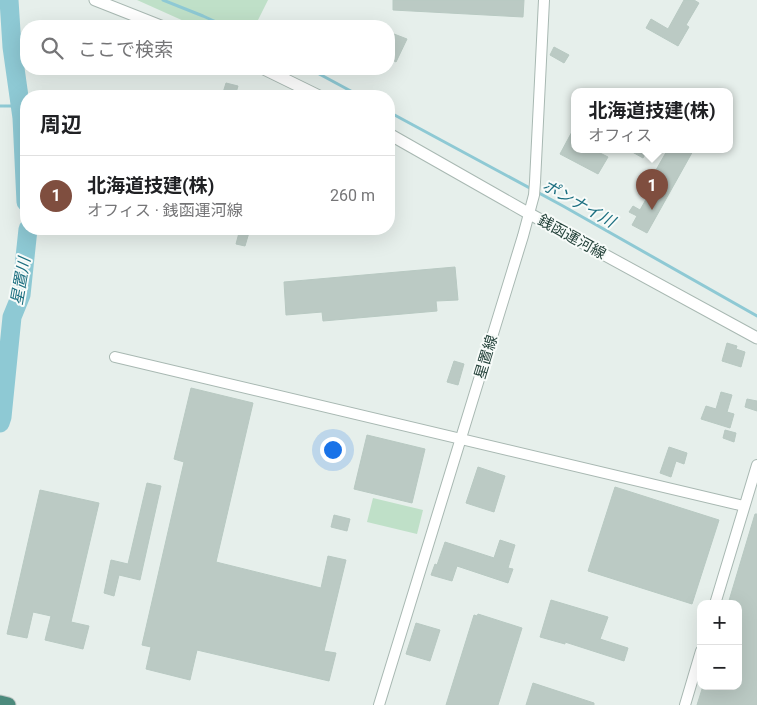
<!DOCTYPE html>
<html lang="ja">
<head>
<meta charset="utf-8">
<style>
  :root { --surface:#fff; --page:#f2f2f2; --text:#202124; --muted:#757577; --line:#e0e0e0; --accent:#7f4e3f }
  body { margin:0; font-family:Roboto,"Noto Sans JP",sans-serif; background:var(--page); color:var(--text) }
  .controls { position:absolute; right:15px; bottom:15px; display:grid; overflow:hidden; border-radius:10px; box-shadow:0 5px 20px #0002 }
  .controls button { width:45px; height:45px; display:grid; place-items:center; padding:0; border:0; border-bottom:1px solid var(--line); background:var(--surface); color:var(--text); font:25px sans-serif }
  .you { position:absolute; left:332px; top:449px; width:18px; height:18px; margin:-12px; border:4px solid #fff; border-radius:50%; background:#1a73e8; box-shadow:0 0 0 8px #1a73e833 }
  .badge { display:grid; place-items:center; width:32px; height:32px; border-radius:50%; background:var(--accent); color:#fff; font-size:16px; font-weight:700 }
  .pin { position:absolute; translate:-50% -41px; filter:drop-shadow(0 1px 2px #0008) }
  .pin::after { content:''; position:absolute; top:26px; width:18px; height:15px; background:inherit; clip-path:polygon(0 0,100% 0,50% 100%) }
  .popup { position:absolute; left:571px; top:88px; width:162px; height:65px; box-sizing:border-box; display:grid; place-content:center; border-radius:10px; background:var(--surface); filter:drop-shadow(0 1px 4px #0005); font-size:16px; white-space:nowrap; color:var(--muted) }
  .popup b { font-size:19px; color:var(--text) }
  .popup::after { content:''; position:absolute; left:50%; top:100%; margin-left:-10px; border:10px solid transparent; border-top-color:var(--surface) }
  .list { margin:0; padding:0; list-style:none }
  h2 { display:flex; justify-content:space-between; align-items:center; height:65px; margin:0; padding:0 20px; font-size:21px }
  h2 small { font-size:16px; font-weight:400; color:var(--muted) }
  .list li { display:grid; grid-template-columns:32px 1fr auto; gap:15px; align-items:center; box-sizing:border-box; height:80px; padding:0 20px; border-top:1px solid var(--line) }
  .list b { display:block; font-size:19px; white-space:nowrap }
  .list p { margin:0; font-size:16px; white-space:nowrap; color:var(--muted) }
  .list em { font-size:16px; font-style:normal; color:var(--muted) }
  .icon { flex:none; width:28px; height:28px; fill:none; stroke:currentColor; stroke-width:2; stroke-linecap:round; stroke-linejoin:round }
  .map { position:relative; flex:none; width:757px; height:705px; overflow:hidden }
  .search { position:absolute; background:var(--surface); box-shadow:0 5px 20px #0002; left:20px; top:20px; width:375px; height:55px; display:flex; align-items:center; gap:12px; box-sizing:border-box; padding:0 18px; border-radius:20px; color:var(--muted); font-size:19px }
  .panel { position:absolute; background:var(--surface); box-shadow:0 5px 20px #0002; left:20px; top:90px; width:375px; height:145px; border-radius:20px }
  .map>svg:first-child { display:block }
  .green { fill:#bfe0c8 }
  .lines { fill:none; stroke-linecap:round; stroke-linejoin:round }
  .stream { stroke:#8ec9d4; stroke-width:3 }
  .river { stroke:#8ec9d4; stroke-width:19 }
  .building { fill:#bbcac4; stroke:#b8c9c2 }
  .minor-casing { stroke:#a8b8b2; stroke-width:12 }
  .tertiary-casing { stroke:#a8b8b2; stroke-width:13 }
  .trunk-casing { stroke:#c2cac8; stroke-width:17 }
  .minor { stroke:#fff; stroke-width:10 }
  .tertiary { stroke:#fff; stroke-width:11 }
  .trunk { stroke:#4c8a7c; stroke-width:15 }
  .labels { text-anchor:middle; stroke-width:4; stroke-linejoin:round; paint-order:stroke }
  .street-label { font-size:15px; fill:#24423a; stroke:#f7fbf9 }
  .water-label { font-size:16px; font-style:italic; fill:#1c6f80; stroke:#f7fbf9 }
</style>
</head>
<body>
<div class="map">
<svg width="757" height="705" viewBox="0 0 757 705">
  <rect width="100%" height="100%" fill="#e6efeb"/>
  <g class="green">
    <polygon points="137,0 268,0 255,26 195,26"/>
    <polygon points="373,498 423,510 417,534 367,522"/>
  </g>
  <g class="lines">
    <g class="stream">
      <polyline points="163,0 203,16 225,26"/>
      <polyline points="310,69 360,96"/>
      <polyline points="0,106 20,106"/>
      <polyline points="389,112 563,206 757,316"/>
    </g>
    <g class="river">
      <polyline points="9,0 12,47 22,118 26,202"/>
      <polyline points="0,423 2,417 12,317 21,295 28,229"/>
    </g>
  </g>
  <g class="building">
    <polygon points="393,0 524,0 523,17 393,10"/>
    <polygon points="684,0 694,0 699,3 686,25 689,27 678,46 646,28 651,19 668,29"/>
    <polygon points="394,34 407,39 396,62 389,58 389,38 391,39"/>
    <polygon points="554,47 569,55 564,63 550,55"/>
    <polygon points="226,83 238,86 235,96 222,96"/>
    <polygon points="574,128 574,149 592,149 608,157 598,174 560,154"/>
    <polygon points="627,149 648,149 643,158"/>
    <polygon points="668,149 694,149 647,233 632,225 637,216 629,212 633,206 640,210 653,187 648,184"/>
    <polygon points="240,229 250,229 245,246 236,244"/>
    <polygon points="455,267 458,300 436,301 437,311 323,321 322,312 286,315 284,282"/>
    <polygon points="727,343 737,346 736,349 745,352 741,367 722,361"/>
    <polygon points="454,361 464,364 458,385 447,382"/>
    <polygon points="191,388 253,403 216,562 321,588 328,556 346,560 324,651 336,653 329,681 197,650 190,680 146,669 151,647 142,645 184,462 174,459"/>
    <polygon points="721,392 732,395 727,412 734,414 730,428 701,419 706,406 716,409"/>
    <polygon points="747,399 757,401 757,411 745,407"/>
    <polygon points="725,430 736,433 734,442 723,438"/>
    <polygon points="367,435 425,449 412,503 354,489"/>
    <polygon points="669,447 687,453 684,464 676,461 671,477 660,473"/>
    <polygon points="478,467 505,476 494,512 466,503"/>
    <polygon points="147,483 161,486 140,580 119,575 114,596 104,593 111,560 128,564"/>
    <polygon points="615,487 719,520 692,604 588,571"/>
    <polygon points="40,490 99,503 71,622 89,626 83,649 45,640 51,616 33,612 27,638 7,634"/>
    <polygon points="755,514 757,514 757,705 697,705 703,686 738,686 738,604 728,604"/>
    <polygon points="334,515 350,519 347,531 331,527"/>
    <polygon points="500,540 515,545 508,568 513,569 508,583 457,566 452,581 431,575 435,564 437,565 445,542 494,558"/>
    <polygon points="551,600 608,617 600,639 628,648 624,661 565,642 565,644 540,637"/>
    <polygon points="478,614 522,628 498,705 446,705 474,615 477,616"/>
    <polygon points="416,623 440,630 430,661 406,654"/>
    <polygon points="533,683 594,703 594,705 526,705"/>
  </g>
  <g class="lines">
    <defs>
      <g id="minor">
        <polyline points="115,357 744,506"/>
        <polyline points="715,604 757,465"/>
        <polyline points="379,705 523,236 534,195 535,182 544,0"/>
        <polyline points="685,705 701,651"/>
      </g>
      <g id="tertiary">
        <polyline points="95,0 161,26"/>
        <polyline points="264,69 319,96"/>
        <polyline points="389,134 528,213 757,338"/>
      </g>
      <polyline id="trunk" points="0,703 8,705"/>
    </defs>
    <use href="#minor" class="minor-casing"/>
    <use href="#tertiary" class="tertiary-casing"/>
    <use href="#trunk" class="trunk-casing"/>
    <use href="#minor" class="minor"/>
    <use href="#tertiary" class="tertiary"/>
    <use href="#trunk" class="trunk"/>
  </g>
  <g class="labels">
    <g class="street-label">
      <text transform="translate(572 237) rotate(29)" y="5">銭函運河線</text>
      <text transform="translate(486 357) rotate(-73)" y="5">星置線</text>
    </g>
    <g class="water-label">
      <text transform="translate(579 203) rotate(29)" y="6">ポンナイ川</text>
      <text transform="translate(20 281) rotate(-80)" y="6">星置川</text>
    </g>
  </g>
</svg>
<div class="controls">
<button>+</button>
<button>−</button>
</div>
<div class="you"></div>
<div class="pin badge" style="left:652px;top:210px">1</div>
<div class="popup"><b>北海道技建(株)</b>オフィス</div>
<div class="search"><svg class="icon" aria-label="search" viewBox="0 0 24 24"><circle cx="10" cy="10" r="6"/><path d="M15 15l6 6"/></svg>ここで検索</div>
<section class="panel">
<h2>周辺<small></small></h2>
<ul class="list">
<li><span class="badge">1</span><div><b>北海道技建(株)</b><p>オフィス · 銭函運河線</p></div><em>260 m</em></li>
</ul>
</section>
</div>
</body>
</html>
